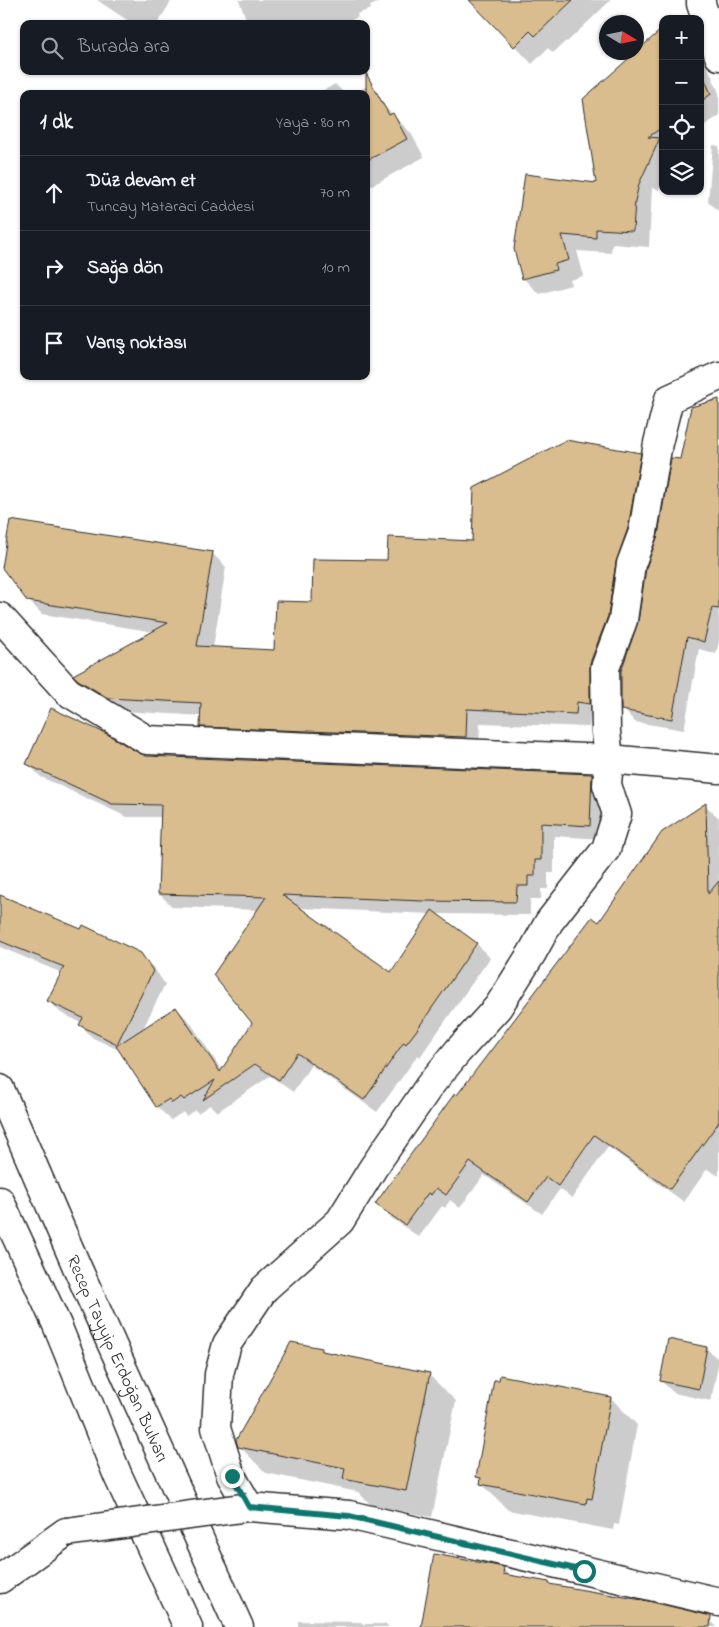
<!DOCTYPE html>
<html lang="tr">
<head>
<meta charset="utf-8">
<style>
  :root { --surface:#171b24; --page:#242831; --text:#f1f3f6; --muted:#9ea1a6; --line:#363941 }
  body { margin:0; font-family:"Indie Flower",sans-serif; background:var(--page); color:var(--text) }
  .controls { position:absolute; right:15px; top:15px; display:grid; overflow:hidden; border-radius:10px; box-shadow:0 1px 4px #0004 }
  .controls button { width:45px; height:45px; display:grid; place-items:center; padding:0; border:0; border-bottom:1px solid var(--line); background:var(--surface); color:var(--text); font:25px sans-serif }
  .compass { position:absolute; left:599px; top:15px; width:45px; height:45px; border-radius:50%; background:var(--surface); box-shadow:0 1px 4px #0004; rotate:100deg }
  .stop { position:absolute; width:15px; height:15px; margin:-11px; border:4px solid #0f766e; border-radius:50%; background:#fff }
  .stop.end { background:#0f766e; border-color:#fff; box-shadow:0 1px 5px #0008 }
  .list { margin:0; padding:0; list-style:none }
  h2 { display:flex; justify-content:space-between; align-items:center; height:65px; margin:0; padding:0 20px; font-size:21px }
  h2 small { font-size:16px; font-weight:400; color:var(--muted) }
  .list li { display:grid; grid-template-columns:32px 1fr auto; gap:15px; align-items:center; box-sizing:border-box; height:75px; padding:0 20px; border-top:1px solid var(--line) }
  .list b { display:block; font-size:19px; white-space:nowrap }
  .list p { margin:0; font-size:16px; white-space:nowrap; color:var(--muted) }
  .list em { font-size:16px; font-style:normal; color:var(--muted) }
  .icon { flex:none; width:28px; height:28px; fill:none; stroke:currentColor; stroke-width:2; stroke-linecap:round; stroke-linejoin:round }
  .map { position:relative; flex:none; width:719px; height:1627px; overflow:hidden }
  .search { position:absolute; background:var(--surface); box-shadow:0 1px 4px #0004; left:20px; top:20px; width:350px; height:55px; display:flex; align-items:center; gap:12px; box-sizing:border-box; padding:0 18px; border-radius:10px; color:var(--muted); font-size:19px }
  .panel { position:absolute; background:var(--surface); box-shadow:0 1px 4px #0004; left:20px; top:90px; width:350px; height:290px; border-radius:10px }
  .map>svg:first-child { display:block }
  .shadow { fill:#0003; fill-rule:evenodd }
  .building { fill:#dabd8e; stroke:#2b2b2b }
  .lines { fill:none; stroke-linecap:round; stroke-linejoin:round }
  .minor-casing { stroke:#2b2b2b; stroke-width:31 }
  .major-casing { stroke:#2b2b2b; stroke-width:31 }
  .minor { stroke:#fff; stroke-width:28 }
  .major { stroke:#fff; stroke-width:28 }
  .minor-bridge-casing { stroke:#2b2b2b; stroke-width:31; stroke-linecap:butt }
  .minor-bridge { stroke:#fff; stroke-width:28 }
  .route { stroke:#0f766e; stroke-width:6 }
  .labels { text-anchor:middle; stroke-width:5; stroke-linejoin:round; paint-order:stroke }
  .street-label { font-size:18px; fill:#2b2b2b; stroke:#fff }
</style>
</head>
<body>
<div class="map">
<svg width="719" height="1627" viewBox="0 0 719 1627">
  <rect width="100%" height="100%" fill="#fff"/>
  <filter id="ink" filterUnits="userSpaceOnUse"><feTurbulence type="fractalNoise" baseFrequency=".02" numOctaves="2"/><feDisplacementMap in="SourceGraphic" scale="10" xChannelSelector="R" yChannelSelector="G"/><feConvolveMatrix kernelMatrix="1 2 1 2 8 2 1 2 1" color-interpolation-filters="sRGB"/></filter>
  <g filter="url(#ink)">
    <g class="shadow">
      <polygon points="97,0 172,0 157,24 133,24"/>
      <polygon points="239,0 381,0 382,1 370,6 371,9 357,14 358,17 341,24 248,24"/>
      <polygon points="478,0 611,0 567,42 566,41 553,53 548,48 532,64 515,46"/>
      <polygon points="663,29 663,182 659,190 652,188 649,247 612,244 611,253 577,251 584,276 570,280 571,285 539,294 523,278 598,185"/>
      <polygon points="700,48 719,93 719,116 700,128"/>
      <polygon points="335,84 345,94 317,94"/>
      <polygon points="365,87 411,133 424,157 369,187 366,184 366,94 353,94"/>
      <polygon points="713,145 719,146 719,212 708,201"/>
      <polygon points="719,400 719,642 716,654 699,649 684,730 635,722 623,709 640,623 660,535 681,461"/>
      <polygon points="640,454 654,467 603,717 590,715 589,727 480,723 479,751 215,740 201,726 202,716 122,711 93,693 79,679 155,632 42,614 28,600 212,553 226,567 213,648 276,652 313,603 388,562 473,543"/>
      <path d="M138 754 146 757 592 775 605 789 603 839 554 836V873H548V889H541V899H530V915L436 914 477 944 490 958 429 1044 420 1057 418 1055 377 1112 311 1065 293 1092 270 1076 217 1112 210 1105 198 1113 195 1110 186 1116 183 1112 171 1120 157 1107 121 1051 93 1038 80 1025 82 1023 61 1013 49 1001 62 973 0 947V899L140 954 153 967 165 984 142 1031 176 1008 190 1022 222 1071 253 1023 259 910 173 907 159 894 162 817H127L41 777 27 763ZM299 908 431 914 391 973Z"/>
      <polygon points="705,805 719,818 719,1176 707,1169 684,1202 608,1147 572,1198 560,1189 542,1214 484,1175 460,1208 450,1200 445,1208 442,1206 419,1237 390,1217 377,1203 458,1097 599,923"/>
      <polygon points="706,1348 719,1360 711,1401 674,1393 661,1381"/>
      <polygon points="322,1350 326,1353 429,1375 456,1401 432,1517 371,1505 358,1492 266,1473 239,1446"/>
      <polygon points="611,1398 637,1425 619,1525 614,1524 613,1530 508,1510 481,1483 481,1481 477,1477"/>
      <polygon points="503,1569 511,1576 707,1617 717,1627 422,1627"/>
      <polygon points="298,1621 361,1622 363,1624 386,1624 389,1627 298,1627"/>
    </g>
    <g class="building">
      <polygon points="469,0 573,0 535,36 530,31 514,47"/>
      <polygon points="663,28 663,127 648,137 660,138 639,184 635,201 633,231 596,229 596,238 562,235 569,260 555,264 556,270 522,279 514,249 525,174 596,183 583,99"/>
      <polygon points="700,68 711,94 700,102"/>
      <polygon points="366,73 389,115 393,113 407,139 366,161"/>
      <polygon points="719,399 719,609 712,608 704,642 687,637 672,719 621,710 621,671 638,622 646,568 658,535 671,458 680,459 691,407"/>
      <polygon points="566,440 641,453 628,528 616,562 608,616 590,663 590,704 577,702 576,714 467,709 466,737 200,727 201,703 108,698 78,680 73,675 168,623 27,601 2,568 10,520 213,552 197,646 274,650 276,601 312,602 313,559 387,560 388,537 472,541 474,488"/>
      <polygon points="51,708 107,734 139,753 146,756 592,774 590,826 541,823 541,860 535,860 535,876 528,876 528,886 517,886 516,902 422,901 282,895 391,972 432,910 477,943 416,1031 406,1044 404,1042 364,1100 297,1053 279,1080 255,1064 203,1100 215,1080 184,1100 181,1097 172,1103 169,1099 156,1107 116,1046 176,1007 220,1072 252,1023 213,975 266,897 158,894 161,805 112,804 26,764"/>
      <polygon points="706,803 708,894 719,881 719,1122 670,1189 594,1135 558,1186 546,1177 528,1202 470,1162 446,1195 436,1188 431,1195 428,1193 405,1225 375,1204 455,1093 457,1095 592,917 599,922 662,832"/>
      <polygon points="0,895 81,929 83,925 141,953 153,971 117,1044 79,1025 83,1018 47,1001 64,967 0,941"/>
      <polygon points="668,1339 707,1347 699,1389 660,1381"/>
      <polygon points="291,1342 322,1348 322,1351 430,1373 406,1491 343,1479 345,1468 238,1447 236,1440"/>
      <polygon points="500,1375 611,1397 592,1499 587,1498 586,1504 480,1484 481,1478 476,1477 494,1380 499,1380"/>
      <polygon points="434,1554 504,1567 503,1574 549,1582 549,1584 648,1601 711,1616 710,1627 421,1627"/>
    </g>
    <g class="lines">
      <defs>
        <g id="minor">
          <polyline points="701,0 701,4 719,56"/>
          <polyline points="719,376 669,399 658,443 643,532 631,564 623,620 605,668 606,732 609,759 607,785 617,814 606,849 549,922 532,953 498,1007 458,1051 430,1085 373,1168 340,1221 264,1289 227,1344 219,1374 216,1428 231,1476 249,1507 349,1515 719,1602"/>
          <polyline points="0,617 68,692 147,740 609,759 719,769"/>
          <polyline points="0,1579 66,1532"/>
        </g>
        <g id="major">
          <path id="s1" d="M0 1089 77 1267 239 1627"/>
          <polyline points="0,1201 57,1325 118,1476 188,1627"/>
        </g>
      </defs>
      <use href="#minor" class="minor-casing"/>
      <use href="#major" class="major-casing"/>
      <use href="#minor" class="minor"/>
      <use href="#major" class="major"/>
      <defs>
        <polyline id="minor-bridge" points="66,1532 249,1507"/>
      </defs>
      <use href="#minor-bridge" class="minor-bridge-casing"/>
      <use href="#minor-bridge" class="minor-bridge"/>
    </g>
  </g>
  <g class="lines" filter="url(#ink)">
    <polyline class="route" points="232,1476 249,1507 349,1516 584,1571"/>
  </g>
  <g class="labels">
    <g class="street-label">
      <text dy="6" stroke="none"><textPath href="#s1" startOffset="294">Recep Tayyip Erdoğan Bulvarı</textPath></text>
    </g>
  </g>
</svg>
<div class="controls">
<button>+</button>
<button>−</button>
<button><svg class="icon" aria-label="locate" viewBox="0 0 24 24"><circle cx="12" cy="12" r="6"/><path d="M12 2v4M12 18v4M2 12h4M18 12h4"/></svg></button>
<button><svg class="icon" aria-label="layers" viewBox="0 0 24 24"><path d="M12 4l9 5-9 5-9-5zM3 14l9 5 9-5"/></svg></button>
</div>
<svg class="compass" viewBox="-18 -18 36 36"><path d="M0-13l5 13h-10z" fill="#e53935"/><path d="M0 13l5-13h-10z" fill="#9ea1a6"/></svg>
<div class="stop" style="left:584px;top:1571px"></div>
<div class="stop end" style="left:232px;top:1476px"></div>
<div class="search"><svg class="icon" aria-label="search" viewBox="0 0 24 24"><circle cx="10" cy="10" r="6"/><path d="M15 15l6 6"/></svg>Burada ara</div>
<section class="panel">
<h2>1 dk<small>Yaya · 80 m</small></h2>
<ul class="list">
<li><svg class="icon" aria-label="ahead" viewBox="0 0 24 24"><path d="M12 20V5M6 11l6-6 6 6"/></svg><div><b>Düz devam et</b><p>Tuncay Mataraci Caddesi</p></div><em>70 m</em></li>
<li><svg class="icon" aria-label="right" viewBox="0 0 24 24"><path d="M7 20v-9h11M14 6l5 5-5 5"/></svg><div><b>Sağa dön</b></div><em>10 m</em></li>
<li><svg class="icon" aria-label="arrive" viewBox="0 0 24 24"><path d="M6 21V4h12l-3 4 3 4H6"/></svg><div><b>Varış noktası</b></div></li>
</ul>
</section>
</div>
</body>
</html>
